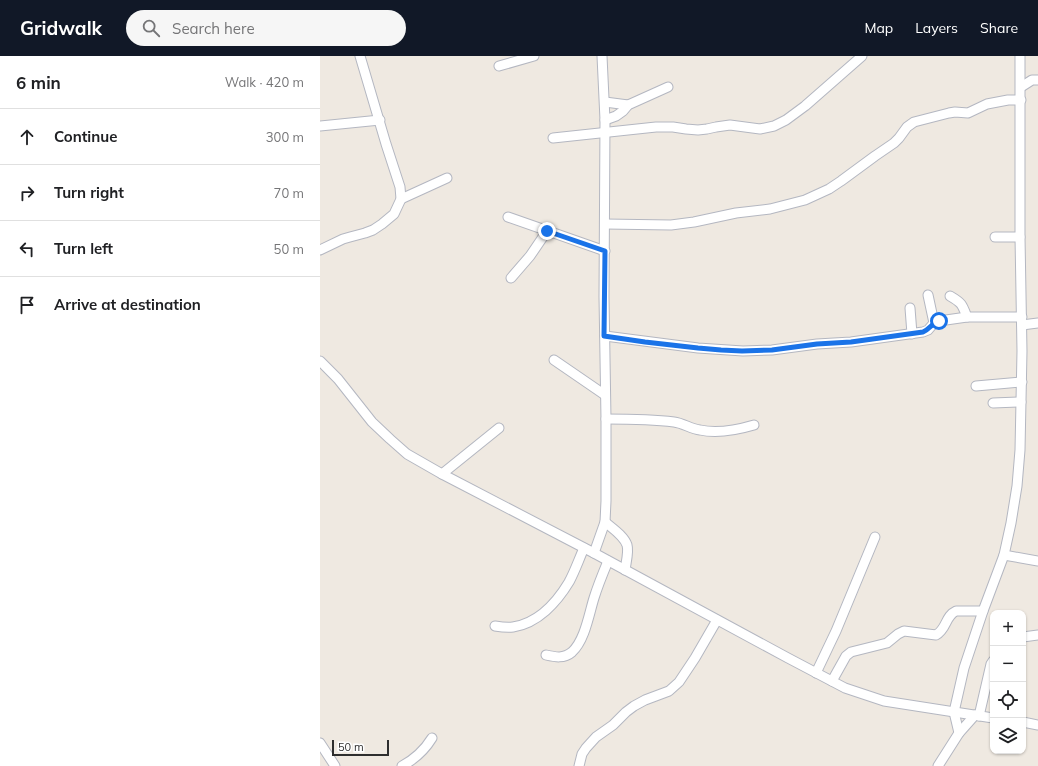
<!DOCTYPE html>
<html lang="en">
<head>
<meta charset="utf-8">
<style>
  :root { --surface:#fff; --page:#f6f6f6; --text:#202124; --muted:#757577; --line:#e0e0e0; --accent:#111827 }
  body { margin:0; font-family:Mulish,sans-serif; background:var(--page); color:var(--text) }
  .controls { position:absolute; right:12px; bottom:12px; display:grid; overflow:hidden; border-radius:8px; box-shadow:0 1px 3px #0004 }
  .controls button { width:36px; height:36px; display:grid; place-items:center; padding:0; border:0; border-bottom:1px solid var(--line); background:var(--surface); color:var(--text); font:20px sans-serif }
  .scale { position:absolute; left:12px; bottom:10px; width:57px; box-sizing:border-box; padding-left:4px; border:2px solid #2e2e2e; border-top:0; font-size:11px; line-height:14px; white-space:nowrap; color:#2e2e2e; -webkit-text-stroke:3px #fff; paint-order:stroke }
  .stop { position:absolute; width:12px; height:12px; margin:-9px; border:3px solid #1a73e8; border-radius:50%; background:#fff }
  .stop.end { background:#1a73e8; border-color:#fff; box-shadow:0 1px 4px #0008 }
  .list { margin:0; padding:0; list-style:none }
  h2 { display:flex; justify-content:space-between; align-items:center; height:52px; margin:0; padding:0 16px; font-size:17px }
  h2 small { font-size:13px; font-weight:400; color:var(--muted) }
  .list li { display:grid; grid-template-columns:26px 1fr auto; gap:12px; align-items:center; box-sizing:border-box; height:56px; padding:0 16px; border-top:1px solid var(--line) }
  .list b { display:block; font-size:15px; white-space:nowrap }
  .list em { font-size:13px; font-style:normal; color:var(--muted) }
  .icon { flex:none; width:22px; height:22px; fill:none; stroke:currentColor; stroke-width:2; stroke-linecap:round; stroke-linejoin:round }
  .map { position:relative; flex:none; width:718px; height:710px; overflow:hidden }
  header { display:flex; align-items:center; gap:24px; box-sizing:border-box; height:56px; padding:0 20px; background:var(--accent); color:#fff }
  header strong { font-size:19px }
  nav { display:flex; gap:22px; margin-inline-start:auto; font-size:14px }
  .search { width:280px; height:36px; background:var(--page); display:flex; align-items:center; gap:10px; box-sizing:border-box; padding:0 14px; border-radius:22px; color:var(--muted); font-size:15px }
  main { display:flex }
  aside { flex:1; background:var(--surface) }
  .map>svg:first-child { display:block }
  .lines { fill:none; stroke-linecap:round; stroke-linejoin:round }
  .minor-casing { stroke:#b4b7c1; stroke-width:11 }
  .minor { stroke:#fff; stroke-width:9 }
  .route { stroke:#1a73e8; stroke-width:5 }
</style>
</head>
<body>
<header>
<strong>Gridwalk</strong>
<div class="search"><svg class="icon" aria-label="search" viewBox="0 0 24 24"><circle cx="10" cy="10" r="6"/><path d="M15 15l6 6"/></svg>Search here</div>
<nav><a>Map</a><a>Layers</a><a>Share</a></nav>
</header>
<main>
<aside>
<h2>6 min<small>Walk · 420 m</small></h2>
<ul class="list">
<li><svg class="icon" aria-label="ahead" viewBox="0 0 24 24"><path d="M12 20V5M6 11l6-6 6 6"/></svg><div><b>Continue</b></div><em>300 m</em></li>
<li><svg class="icon" aria-label="right" viewBox="0 0 24 24"><path d="M7 20v-9h11M14 6l5 5-5 5"/></svg><div><b>Turn right</b></div><em>70 m</em></li>
<li><svg class="icon" aria-label="left" viewBox="0 0 24 24"><path d="M17 20v-9H6M10 6l-5 5 5 5"/></svg><div><b>Turn left</b></div><em>50 m</em></li>
<li><svg class="icon" aria-label="arrive" viewBox="0 0 24 24"><path d="M6 21V4h12l-3 4 3 4H6"/></svg><div><b>Arrive at destination</b></div></li>
</ul>
</aside>
<div class="map">
<svg width="718" height="710" viewBox="0 0 718 710">
  <rect width="100%" height="100%" fill="#efe9e1"/>
  <g class="lines">
    <defs>
      <g id="minor">
        <polyline points="179,10 214,0"/>
        <polyline points="701,31 712,24 718,24"/>
        <polyline points="285,46 308,49"/>
        <polyline points="285,64 296,60 303,55 308,49 348,31"/>
        <polyline points="0,70 60,64"/>
        <polyline points="233,82 336,71 353,71 366,73 378,74 387,73 396,71 410,69 440,73 454,70 466,64 485,50 542,0"/>
        <polyline points="81,143 127,122"/>
        <polyline points="188,161 285,195"/>
        <polyline points="285,168 351,169 374,166 416,157 450,153 485,144 509,133 521,125 555,100 574,87 579,82 587,71 594,66 629,57 635,56 648,57 667,48 688,44 701,44"/>
        <polyline points="675,181 700,181"/>
        <polyline points="0,194 23,183 30,181 45,177 53,174 62,168 74,158 81,143 80,131 66,88 40,0"/>
        <polyline points="191,222 210,200 227,175"/>
        <polyline points="608,239 614,267"/>
        <path d="M630 240C642 247 642 248 647 261"/>
        <polyline points="590,252 592,278"/>
        <polyline points="702,269 718,267"/>
        <polyline points="285,280 378,292 423,295 452,294 497,288 531,286 603,276 608,274 614,267 619,265 647,261 702,261"/>
        <polyline points="234,304 285,339"/>
        <polyline points="0,305 18,323 52,366 70,383 87,398 122,418 274,497 468,602 525,632 564,645 673,662"/>
        <polyline points="656,330 702,326"/>
        <polyline points="673,347 701,346"/>
        <path d="M286 363C309 363 331 363 354 366 363 367 371 373 380 374 398 378 417 374 434 369"/>
        <polyline points="122,418 179,372"/>
        <path d="M285 466C292 472 304 480 307 489 309 496 306 506 305 514"/>
        <polyline points="274,497 285,466 286,445 286,363 284,241 285,64 282,0"/>
        <polyline points="684,499 718,505"/>
        <path d="M175 570C181 571 187 572 193 571 218 567 237 546 249 526 255 515 259 503 264 492"/>
        <polyline points="703,581 718,579"/>
        <path d="M226 599C235 601 244 603 252 596 265 584 269 558 274 542 278 529 283 517 288 505"/>
        <polyline points="496,617 516,575 555,481"/>
        <path d="M512 625 526 600 531 596 567 587 578 578 584 575 616 579C627 573 625 560 636 555H663"/>
        <polyline points="659,660 671,608 673,605"/>
        <polyline points="703,666 718,669"/>
        <polyline points="639,677 634,656 644,612 663,555 684,499 691,467 697,430 700,394 702,295 700,181 700,0"/>
        <polyline points="0,687 15,710"/>
        <path d="M82 710C95 703 104 695 112 682"/>
        <polyline points="259,710 262,698 266,692 276,681 293,669 306,656 314,650 325,644 349,635 359,626 375,602 397,564"/>
        <polyline points="618,710 639,677 655,659"/>
      </g>
    </defs>
    <use href="#minor" class="minor-casing"/>
    <use href="#minor" class="minor"/>
  </g>
  <g class="lines">
    <path class="route" d="M227 175 285 195 284 280 325 286 378 292 401 294 422 295 452 294 497 288 531 286 603 276C610 273 612 267 619 265"/>
  </g>
</svg>
<div class="controls">
<button>+</button>
<button>−</button>
<button><svg class="icon" aria-label="locate" viewBox="0 0 24 24"><circle cx="12" cy="12" r="6"/><path d="M12 2v4M12 18v4M2 12h4M18 12h4"/></svg></button>
<button><svg class="icon" aria-label="layers" viewBox="0 0 24 24"><path d="M12 4l9 5-9 5-9-5zM3 14l9 5 9-5"/></svg></button>
</div>
<div class="scale">50 m</div>
<div class="stop" style="left:619px;top:265px"></div>
<div class="stop end" style="left:227px;top:175px"></div>
</div>
</main>
</body>
</html>
